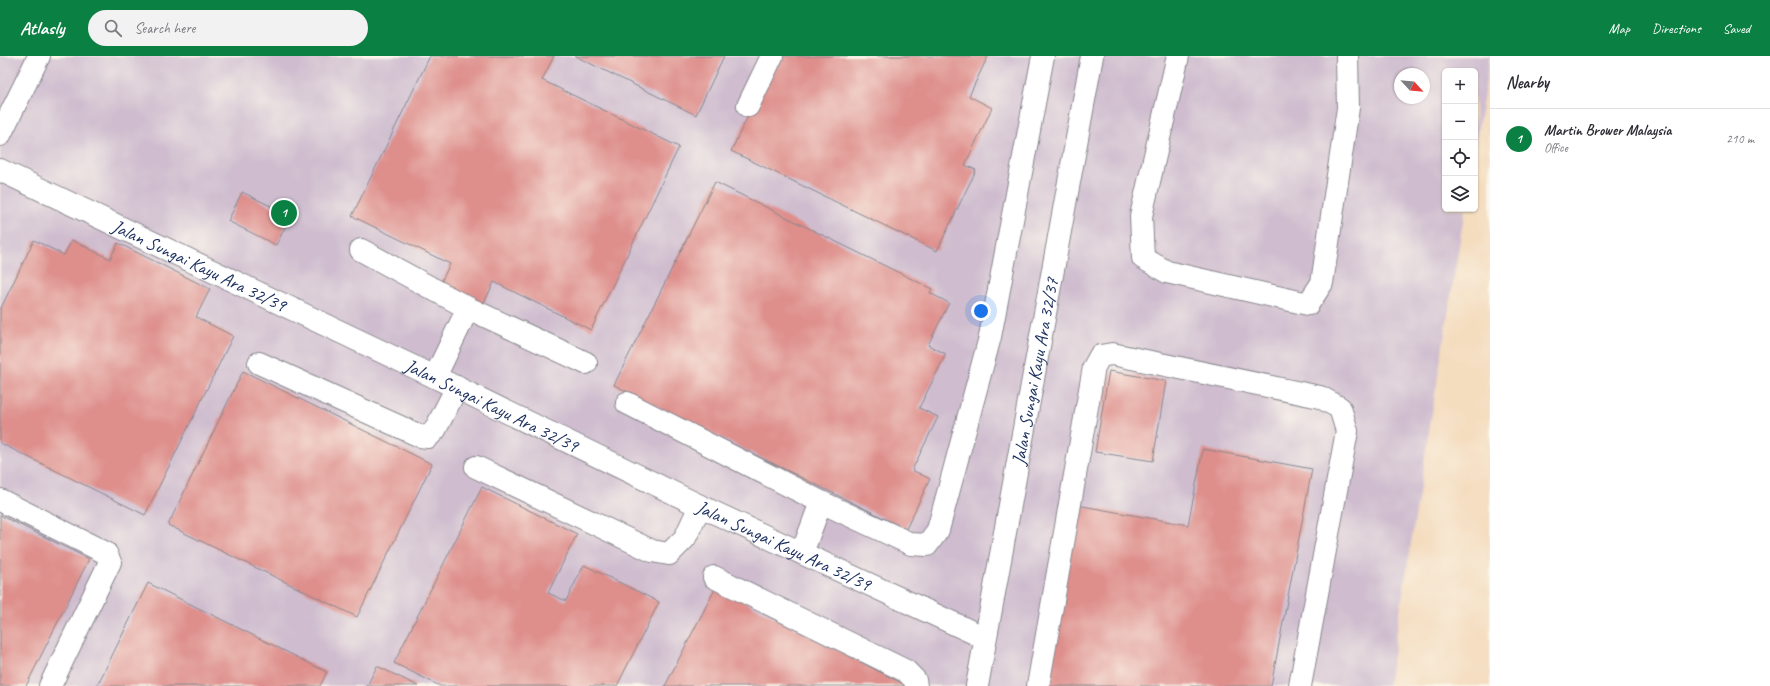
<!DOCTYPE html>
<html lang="en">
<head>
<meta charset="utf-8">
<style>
  :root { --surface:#fff; --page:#f2f2f3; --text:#2b2b33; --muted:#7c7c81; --line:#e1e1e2; --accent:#0b8043 }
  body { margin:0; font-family:Caveat,sans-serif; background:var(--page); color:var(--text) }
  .controls { position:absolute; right:12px; top:12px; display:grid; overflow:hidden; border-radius:6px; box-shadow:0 1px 3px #0004 }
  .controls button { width:36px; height:36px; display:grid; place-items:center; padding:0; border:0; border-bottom:1px solid var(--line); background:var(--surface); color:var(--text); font:20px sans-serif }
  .compass { position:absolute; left:1394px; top:12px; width:36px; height:36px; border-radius:50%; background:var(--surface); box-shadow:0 1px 3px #0004; rotate:116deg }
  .you { position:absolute; left:981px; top:255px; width:14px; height:14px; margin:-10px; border:3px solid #fff; border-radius:50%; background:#1a73e8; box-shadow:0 0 0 6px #1a73e833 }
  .badge { display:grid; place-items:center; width:26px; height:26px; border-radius:50%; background:var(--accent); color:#fff; font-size:13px; font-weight:700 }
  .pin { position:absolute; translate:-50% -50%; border:2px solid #fff; box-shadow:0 1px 4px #0006 }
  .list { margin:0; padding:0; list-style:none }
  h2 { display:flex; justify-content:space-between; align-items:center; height:52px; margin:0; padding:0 16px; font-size:17px }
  h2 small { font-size:13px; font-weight:400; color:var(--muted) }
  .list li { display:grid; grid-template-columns:26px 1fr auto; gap:12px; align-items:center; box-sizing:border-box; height:60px; padding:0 16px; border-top:1px solid var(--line) }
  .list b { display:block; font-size:15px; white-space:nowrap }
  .list p { margin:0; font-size:13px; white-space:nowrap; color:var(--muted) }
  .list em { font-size:13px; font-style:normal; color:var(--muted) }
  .icon { flex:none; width:22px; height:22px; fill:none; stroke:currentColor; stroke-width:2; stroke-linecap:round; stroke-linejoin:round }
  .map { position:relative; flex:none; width:1490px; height:630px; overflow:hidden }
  header { display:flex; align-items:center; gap:24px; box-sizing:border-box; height:56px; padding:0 20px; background:var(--accent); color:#fff }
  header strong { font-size:19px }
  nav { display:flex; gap:22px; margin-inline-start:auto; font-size:14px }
  .search { width:280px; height:36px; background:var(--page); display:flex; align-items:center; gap:10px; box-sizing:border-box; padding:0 14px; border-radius:22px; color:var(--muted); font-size:15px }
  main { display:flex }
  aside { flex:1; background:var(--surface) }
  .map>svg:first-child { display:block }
  .industrial { fill:#cfbdcf; fill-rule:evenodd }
  .building { fill:#de8e8b }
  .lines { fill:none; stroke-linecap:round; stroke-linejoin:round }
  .minor-casing { stroke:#88868e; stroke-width:24 }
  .minor { stroke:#fff; stroke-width:22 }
  .labels { text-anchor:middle; stroke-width:3.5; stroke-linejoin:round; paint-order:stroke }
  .street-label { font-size:19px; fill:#1b2f5e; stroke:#fbf7ec }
</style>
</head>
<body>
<header>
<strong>Atlasly</strong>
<div class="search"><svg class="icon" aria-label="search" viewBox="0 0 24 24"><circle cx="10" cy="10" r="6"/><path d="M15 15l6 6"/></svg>Search here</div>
<nav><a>Map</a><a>Directions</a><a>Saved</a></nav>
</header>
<main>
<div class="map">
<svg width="1490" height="630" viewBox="0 0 1490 630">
  <rect width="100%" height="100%" fill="#fbf7ec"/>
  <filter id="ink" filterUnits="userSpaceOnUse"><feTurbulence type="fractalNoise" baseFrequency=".025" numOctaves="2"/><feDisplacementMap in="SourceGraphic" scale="8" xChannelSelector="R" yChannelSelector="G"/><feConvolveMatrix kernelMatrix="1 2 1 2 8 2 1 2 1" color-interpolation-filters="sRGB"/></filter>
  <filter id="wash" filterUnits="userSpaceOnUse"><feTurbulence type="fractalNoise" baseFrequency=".012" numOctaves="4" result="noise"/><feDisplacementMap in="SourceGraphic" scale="16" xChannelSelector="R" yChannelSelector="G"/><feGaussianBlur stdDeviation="0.9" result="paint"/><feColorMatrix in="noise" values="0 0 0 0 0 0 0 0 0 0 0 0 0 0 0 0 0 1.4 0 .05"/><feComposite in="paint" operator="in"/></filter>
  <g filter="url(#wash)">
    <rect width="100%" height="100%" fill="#f4dcbe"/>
    <path class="industrial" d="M0 0H1490L1475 92V15H1445V153H1465L1388 630H0ZM1400 18H1424V42H1400Z"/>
    <g id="blocks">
      <g class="building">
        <polygon points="430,0 554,0 542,24 679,91 591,274 494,226 483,249 440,228 450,208 352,160"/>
        <polygon points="575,0 724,0 696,59"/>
        <polygon points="777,0 988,0 969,40 992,52 965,109 976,114 937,195 731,95"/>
        <polygon points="715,126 932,233 930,237 949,247 928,289 946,298 919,352 938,361 912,414 930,423 906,473 614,329"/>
        <polygon points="242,136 291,160 276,189 228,165"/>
        <polygon points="34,184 64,199 72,184 110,203 118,187 210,233 196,261 233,280 145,459 0,387 0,254"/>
        <polygon points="243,315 432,408 357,561 168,469"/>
        <polygon points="1109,315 1166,325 1153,405 1095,396"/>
        <polygon points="1203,393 1312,413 1271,630 1043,630 1077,449 1188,469"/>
        <polygon points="482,431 577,478 548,537 566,545 584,509 659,546 617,630 440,630 394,607"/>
        <polygon points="0,459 89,503 26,630 0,630"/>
        <polygon points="148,527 327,616 320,630 97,630"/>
        <polygon points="716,531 907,630 665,630"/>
        <polygon points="377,610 418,630 367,630"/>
      </g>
    </g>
  </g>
  <g filter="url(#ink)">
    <use href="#blocks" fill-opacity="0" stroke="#88868e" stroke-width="1"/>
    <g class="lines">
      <defs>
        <g id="minor">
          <polyline points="1178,0 1141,160 1143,202 1167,216 1308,248 1322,227 1348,52 1347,0"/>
          <polyline points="748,50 772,0"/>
          <polyline points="0,79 39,0"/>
          <path id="s1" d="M0 114 435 321 700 450 985 582"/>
          <polyline points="361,194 468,252 435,321"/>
          <polyline points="468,252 586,307"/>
          <polyline points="259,307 420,380 428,381 435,374 457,331"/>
          <polyline points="627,347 821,446 802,497"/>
          <polyline points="476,411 652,495 669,498 685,482 700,450"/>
          <polyline points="0,444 106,497 110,506 50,630"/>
          <polyline points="821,446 911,488 927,489 938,474 990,281 1043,0"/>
          <polyline points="714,521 906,615 915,624 916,630"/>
          <path id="s2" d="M977 630 1092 0"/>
          <polyline points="1038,630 1094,311 1100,300 1112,298 1320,341 1340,352 1347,375 1300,630"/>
        </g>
      </defs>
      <use href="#minor" class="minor-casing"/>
      <use href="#minor" class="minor"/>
    </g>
  </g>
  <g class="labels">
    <g class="street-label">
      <text dy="7" stroke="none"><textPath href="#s1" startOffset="221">Jalan Sungai Kayu Ara 32/39</textPath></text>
      <text dy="7" stroke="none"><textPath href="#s2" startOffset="320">Jalan Sungai Kayu Ara 32/37</textPath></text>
      <text dy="7" stroke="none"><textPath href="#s1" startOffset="545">Jalan Sungai Kayu Ara 32/39</textPath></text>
      <text dy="7" stroke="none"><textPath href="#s1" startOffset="869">Jalan Sungai Kayu Ara 32/39</textPath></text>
    </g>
  </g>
</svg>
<div class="controls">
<button>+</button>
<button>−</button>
<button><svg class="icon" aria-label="locate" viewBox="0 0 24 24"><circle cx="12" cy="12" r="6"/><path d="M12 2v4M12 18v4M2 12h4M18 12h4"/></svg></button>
<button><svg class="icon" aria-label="layers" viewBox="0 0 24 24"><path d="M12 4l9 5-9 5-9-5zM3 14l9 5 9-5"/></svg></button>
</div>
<svg class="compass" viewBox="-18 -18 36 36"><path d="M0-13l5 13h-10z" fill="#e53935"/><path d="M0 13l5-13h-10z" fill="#7c7c81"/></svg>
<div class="you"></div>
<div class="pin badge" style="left:284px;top:157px">1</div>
</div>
<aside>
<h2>Nearby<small></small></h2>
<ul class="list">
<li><span class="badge">1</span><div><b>Martin Brower Malaysia</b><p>Office</p></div><em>210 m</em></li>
</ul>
</aside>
</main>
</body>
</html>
